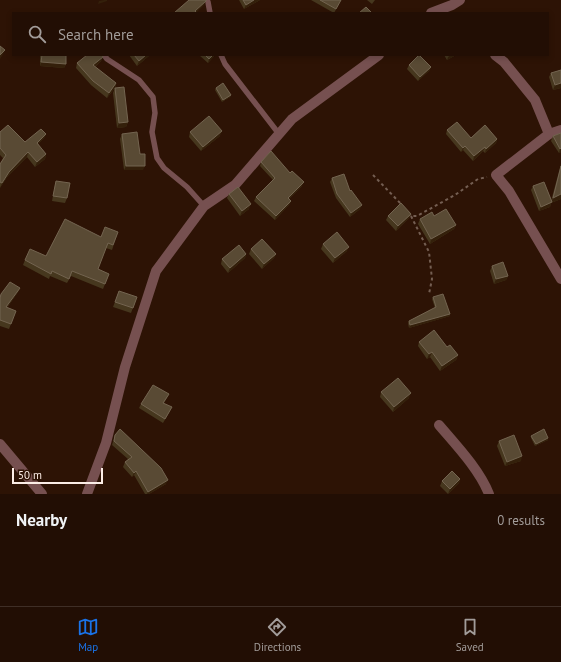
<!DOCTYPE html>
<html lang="en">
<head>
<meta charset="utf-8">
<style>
  :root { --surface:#220e04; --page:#2e1c13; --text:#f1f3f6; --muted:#a29c9a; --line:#3f2e26; --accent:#1a73e8 }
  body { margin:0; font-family:"PT Sans",sans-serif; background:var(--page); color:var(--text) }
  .scale { position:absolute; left:12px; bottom:10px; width:91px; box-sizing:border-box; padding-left:4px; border:2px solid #fcede6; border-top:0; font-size:11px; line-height:14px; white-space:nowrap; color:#fcede6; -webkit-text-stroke:3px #2d1305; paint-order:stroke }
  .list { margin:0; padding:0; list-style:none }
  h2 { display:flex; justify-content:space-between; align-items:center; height:52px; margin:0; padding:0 16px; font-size:17px }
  h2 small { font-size:13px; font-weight:400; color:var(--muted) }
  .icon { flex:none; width:22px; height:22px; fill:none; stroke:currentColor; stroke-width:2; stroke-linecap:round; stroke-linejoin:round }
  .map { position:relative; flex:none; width:561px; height:494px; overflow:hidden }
  .search { position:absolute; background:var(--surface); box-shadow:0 2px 6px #0003; left:12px; right:12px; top:12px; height:44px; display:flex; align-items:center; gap:10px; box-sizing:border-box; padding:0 14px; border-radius:0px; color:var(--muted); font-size:15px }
  .sheet { height:112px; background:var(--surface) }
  nav { display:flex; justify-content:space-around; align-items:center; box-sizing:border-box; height:56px; border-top:1px solid var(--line); background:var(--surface); font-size:11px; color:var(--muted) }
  nav a { display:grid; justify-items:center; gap:2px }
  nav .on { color:var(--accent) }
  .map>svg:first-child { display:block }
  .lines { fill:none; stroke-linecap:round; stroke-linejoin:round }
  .path { stroke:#745e52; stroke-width:2; stroke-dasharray:3 3; stroke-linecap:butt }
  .service { stroke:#765050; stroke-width:5.5 }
  .minor { stroke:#765050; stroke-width:10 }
  .wall { fill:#46371e }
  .shaded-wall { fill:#34200b }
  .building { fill:#594a34; stroke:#736450 }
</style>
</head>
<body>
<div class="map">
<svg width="561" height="494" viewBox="0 0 561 494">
  <rect width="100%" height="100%" fill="#2d1305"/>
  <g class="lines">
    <g class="path">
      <polyline points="373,175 402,205"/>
      <polyline points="409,213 411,216 417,216 455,195 478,179 487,177"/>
      <polyline points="411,216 429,252 432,279 429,294"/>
    </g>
    <g class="service">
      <polyline points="207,0 208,2 210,13"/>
      <polyline points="104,55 107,59 139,80 153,97 155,113 152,132 157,158 164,168 187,187 204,206"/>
      <polyline points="221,55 225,64 279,134"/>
    </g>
    <g class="minor">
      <polyline points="431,13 452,5 460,0"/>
      <polyline points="495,55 504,62 535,100 549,134"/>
      <polyline points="561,130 549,134 496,175 509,191 561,279"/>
      <path d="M439 425C456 445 479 469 489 494"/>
      <polyline points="0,444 42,494"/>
      <polyline points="87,494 106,443 125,367 156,271 204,206 235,185 292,119 379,55"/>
    </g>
  </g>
  <g class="wall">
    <polygon points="239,0 260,0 244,9"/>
    <polygon points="311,0 341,0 334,13"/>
    <polygon points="367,0 375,0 372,4"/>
    <polygon points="40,55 66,55 66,64 64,68 40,66"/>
    <polygon points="129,55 150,55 137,66"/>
    <polygon points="199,55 215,55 208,63"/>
    <polygon points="444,55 456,55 447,60"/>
    <polygon points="103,57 101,61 95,67 116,83 115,88 107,98 91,85 76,68 77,63"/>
    <polygon points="409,65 431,67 429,71 418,81 407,69"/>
    <polygon points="561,70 561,88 553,90 549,77 551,73"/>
    <polygon points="115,88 128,122 126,127 117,128 113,93"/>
    <polygon points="216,88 231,95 230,97 222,102 215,90"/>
    <polygon points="447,130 471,138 497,139 496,143 485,153 483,151 473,161 463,150 461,152 446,134"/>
    <polygon points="0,132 25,142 46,134 44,138 38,144 46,154 45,159 35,167 27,157 7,177 0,188 0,164 3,158 0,155"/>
    <polygon points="190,132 220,136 201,151 189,137"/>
    <polygon points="561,133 561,152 559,153 551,141 553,136"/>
    <polygon points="122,134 143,170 124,170 120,139"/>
    <polygon points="261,162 302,186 289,199 291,201 289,205 275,220 254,201 256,197 273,180 260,166"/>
    <polygon points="561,164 561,199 551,203 550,207 539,211 531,190 533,186 551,201"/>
    <polygon points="332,178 350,191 360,209 350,217 336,198 330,182"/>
    <polygon points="56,181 67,198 65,203 52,201 55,185"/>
    <polygon points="229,194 249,209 240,216 227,198"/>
    <polygon points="411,214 409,218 396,231 386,220 388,216"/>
    <polygon points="434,216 456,225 454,229 430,244 418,224 420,219"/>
    <polygon points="118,232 112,250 106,248 98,269 109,274 103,289 71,276 67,283 50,276 49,279 23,265 25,260 46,256 101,237"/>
    <polygon points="323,244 347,251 333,263 321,249"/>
    <polygon points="251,249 276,254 274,258 262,269 249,254"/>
    <polygon points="246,254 245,258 228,273 221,264 222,259"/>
    <polygon points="492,266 508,276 506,280 494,284 490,271"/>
    <polygon points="20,288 18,292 7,308 16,311 9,329 0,326 0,298"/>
    <polygon points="119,291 137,297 131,313 113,307"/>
    <polygon points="433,297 450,314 450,316 409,328 408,323 409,321 435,308 432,299"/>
    <polygon points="419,342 447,347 458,355 456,360 440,371 430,357 427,359 418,346"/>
    <polygon points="381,392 409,398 393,412 380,397"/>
    <polygon points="169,394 167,398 164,403 170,411 163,423 139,408 141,404"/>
    <polygon points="115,435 166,484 149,494 145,494 134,475 132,477 123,467 125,462 128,459 112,445"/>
    <polygon points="531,436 548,440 535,446 531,438"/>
    <polygon points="499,441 521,461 505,466 497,446"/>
    <polygon points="460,479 459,483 448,494 440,486 442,481"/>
  </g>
  <g class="shaded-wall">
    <polygon points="104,0 107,0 107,1 98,4 99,1"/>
    <polygon points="254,0 260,0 244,9 246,5"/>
    <polygon points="206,1 204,5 196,13 195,11"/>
    <polygon points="5,50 2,56 0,59 0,55"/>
    <polygon points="146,55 150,55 137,66 139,61"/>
    <polygon points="213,55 215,55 208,63 209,59"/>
    <polygon points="451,55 456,55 447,60 448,57"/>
    <polygon points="103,57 101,61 91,70 93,65"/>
    <polygon points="41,62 66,64 64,68 40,66"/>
    <polygon points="431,67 429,71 418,81 420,77"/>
    <polygon points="116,83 115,88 107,98 109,93"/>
    <polygon points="561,83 561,88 553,90 555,85"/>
    <polygon points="231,95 230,97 222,102 223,100"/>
    <polygon points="128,122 126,127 117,128 119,123"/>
    <polygon points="222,131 220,136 201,151 203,147"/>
    <polygon points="46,134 44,138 35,148 37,143"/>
    <polygon points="497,139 496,143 485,153 486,149"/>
    <polygon points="465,146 463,150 461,152 463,148"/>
    <polygon points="485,147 483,151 473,161 474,156"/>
    <polygon points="561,148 561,152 559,153 560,149"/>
    <polygon points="28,152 27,157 7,177 0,188 2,183 9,172"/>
    <polygon points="46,154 45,159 35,167 37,162"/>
    <polygon points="126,166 145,166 143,170 124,170"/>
    <polygon points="304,182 302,186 286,202 288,198"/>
    <polygon points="561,194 561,199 551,203 550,207 539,211 541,207 551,203 553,198"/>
    <polygon points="291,201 289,205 275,220 276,216"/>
    <polygon points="251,204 249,209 240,216 242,211"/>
    <polygon points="362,205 360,209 350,217 351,213"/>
    <polygon points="411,214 409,218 396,231 398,226"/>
    <polygon points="456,225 454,229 430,244 431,239"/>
    <polygon points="349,247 347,251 333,263 335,258"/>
    <polygon points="246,254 245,258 228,273 230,268"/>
    <polygon points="276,254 274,258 262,269 264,264"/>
    <polygon points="508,276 506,280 494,284 496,279"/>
    <polygon points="20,288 18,292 4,312 6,307"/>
    <polygon points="450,314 450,316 409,328 410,325"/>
    <polygon points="432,352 430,357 427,359 429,354"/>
    <polygon points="458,355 456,360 440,371 442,366"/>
    <polygon points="411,393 409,398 393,412 394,407"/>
    <polygon points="548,438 548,440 535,446 536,444"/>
    <polygon points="522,456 521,461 505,466 507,462"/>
    <polygon points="136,471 134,475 132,477 134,473"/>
    <polygon points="460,479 459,483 448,494 450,489"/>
    <polygon points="168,480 166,484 149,494 147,494 148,492"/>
  </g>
  <g class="building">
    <polygon points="189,0 206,0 206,1 195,11 197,13 174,13"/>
    <polygon points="243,0 254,0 246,5"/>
    <polygon points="320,0 341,0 336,9"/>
    <polygon points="366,7 372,13 359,13"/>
    <polygon points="0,46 5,50 0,55"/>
    <polygon points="42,55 66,55 66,64 41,62"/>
    <polygon points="87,55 102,55 103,57 93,65 116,83 109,93 93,81 77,63"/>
    <polygon points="134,55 146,55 139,61"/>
    <polygon points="205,55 213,55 209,59"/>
    <polygon points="419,55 431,67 420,77 409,65"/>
    <polygon points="561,70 561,83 555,85 551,73"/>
    <polygon points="223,83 231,95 223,100 216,88"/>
    <polygon points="124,87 128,122 119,123 115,88"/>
    <polygon points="209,116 222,131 203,147 190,132"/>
    <polygon points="457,122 471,138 485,125 497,139 486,149 485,147 474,156 465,146 463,148 447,130"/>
    <polygon points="8,125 25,142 41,129 46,134 37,143 46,154 37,162 28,152 9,172 2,183 0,182 0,164 6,155 0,148 0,132"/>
    <polygon points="137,132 140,154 145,154 145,166 126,166 122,134"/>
    <polygon points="561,133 561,148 560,149 553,136"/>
    <polygon points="271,151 290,173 292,171 304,182 288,198 291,201 276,216 256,197 275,178 261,162"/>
    <polygon points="561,166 561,194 553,198"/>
    <polygon points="344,174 350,191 351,190 362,205 351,213 337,194 332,178"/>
    <polygon points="56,181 70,183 67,198 53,196"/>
    <polygon points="544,182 552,202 541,207 533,186"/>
    <polygon points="238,187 251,204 242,211 229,194"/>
    <polygon points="401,203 411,214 398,226 388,216"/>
    <polygon points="446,209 456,225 431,239 420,219 432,212 434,216"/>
    <polygon points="65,219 101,237 105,227 118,232 113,245 108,243 98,269 109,274 105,284 72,271 69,279 52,271 51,274 25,260 30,249 46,256"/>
    <polygon points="337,232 349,247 335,258 323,244"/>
    <polygon points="262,239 276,254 264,264 251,249"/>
    <polygon points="239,245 246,254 230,268 222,259"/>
    <polygon points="503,262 508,276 496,279 492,266"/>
    <polygon points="10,282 20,288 6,307 16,311 11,324 0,320 0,298 1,294"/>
    <polygon points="119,291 137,297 133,308 115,302"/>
    <polygon points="443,294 450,314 410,325 409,321 436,307 433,297"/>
    <polygon points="434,330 447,347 450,345 458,355 442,366 432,352 429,354 419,342"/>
    <polygon points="398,378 411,393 394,407 381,392"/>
    <polygon points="153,385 169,394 163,403 172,407 165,419 141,404"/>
    <polygon points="120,429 161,468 168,480 148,492 136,471 134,473 125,462 132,457 114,441 115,435"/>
    <polygon points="544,429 548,438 536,444 531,436"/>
    <polygon points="514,435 522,456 507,462 499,441"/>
    <polygon points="452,471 460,479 450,489 442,481"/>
  </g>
</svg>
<div class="scale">50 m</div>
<div class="search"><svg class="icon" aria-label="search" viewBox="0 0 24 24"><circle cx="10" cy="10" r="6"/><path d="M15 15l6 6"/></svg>Search here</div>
</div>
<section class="sheet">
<h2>Nearby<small>0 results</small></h2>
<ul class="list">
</ul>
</section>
<nav>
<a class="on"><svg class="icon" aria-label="map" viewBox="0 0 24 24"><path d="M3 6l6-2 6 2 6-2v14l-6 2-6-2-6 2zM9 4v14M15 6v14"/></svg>Map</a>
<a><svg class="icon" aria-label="directions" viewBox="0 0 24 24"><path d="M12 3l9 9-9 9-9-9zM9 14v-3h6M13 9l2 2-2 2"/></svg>Directions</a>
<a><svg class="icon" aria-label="saved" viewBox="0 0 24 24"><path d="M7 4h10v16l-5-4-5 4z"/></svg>Saved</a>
</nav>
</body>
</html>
